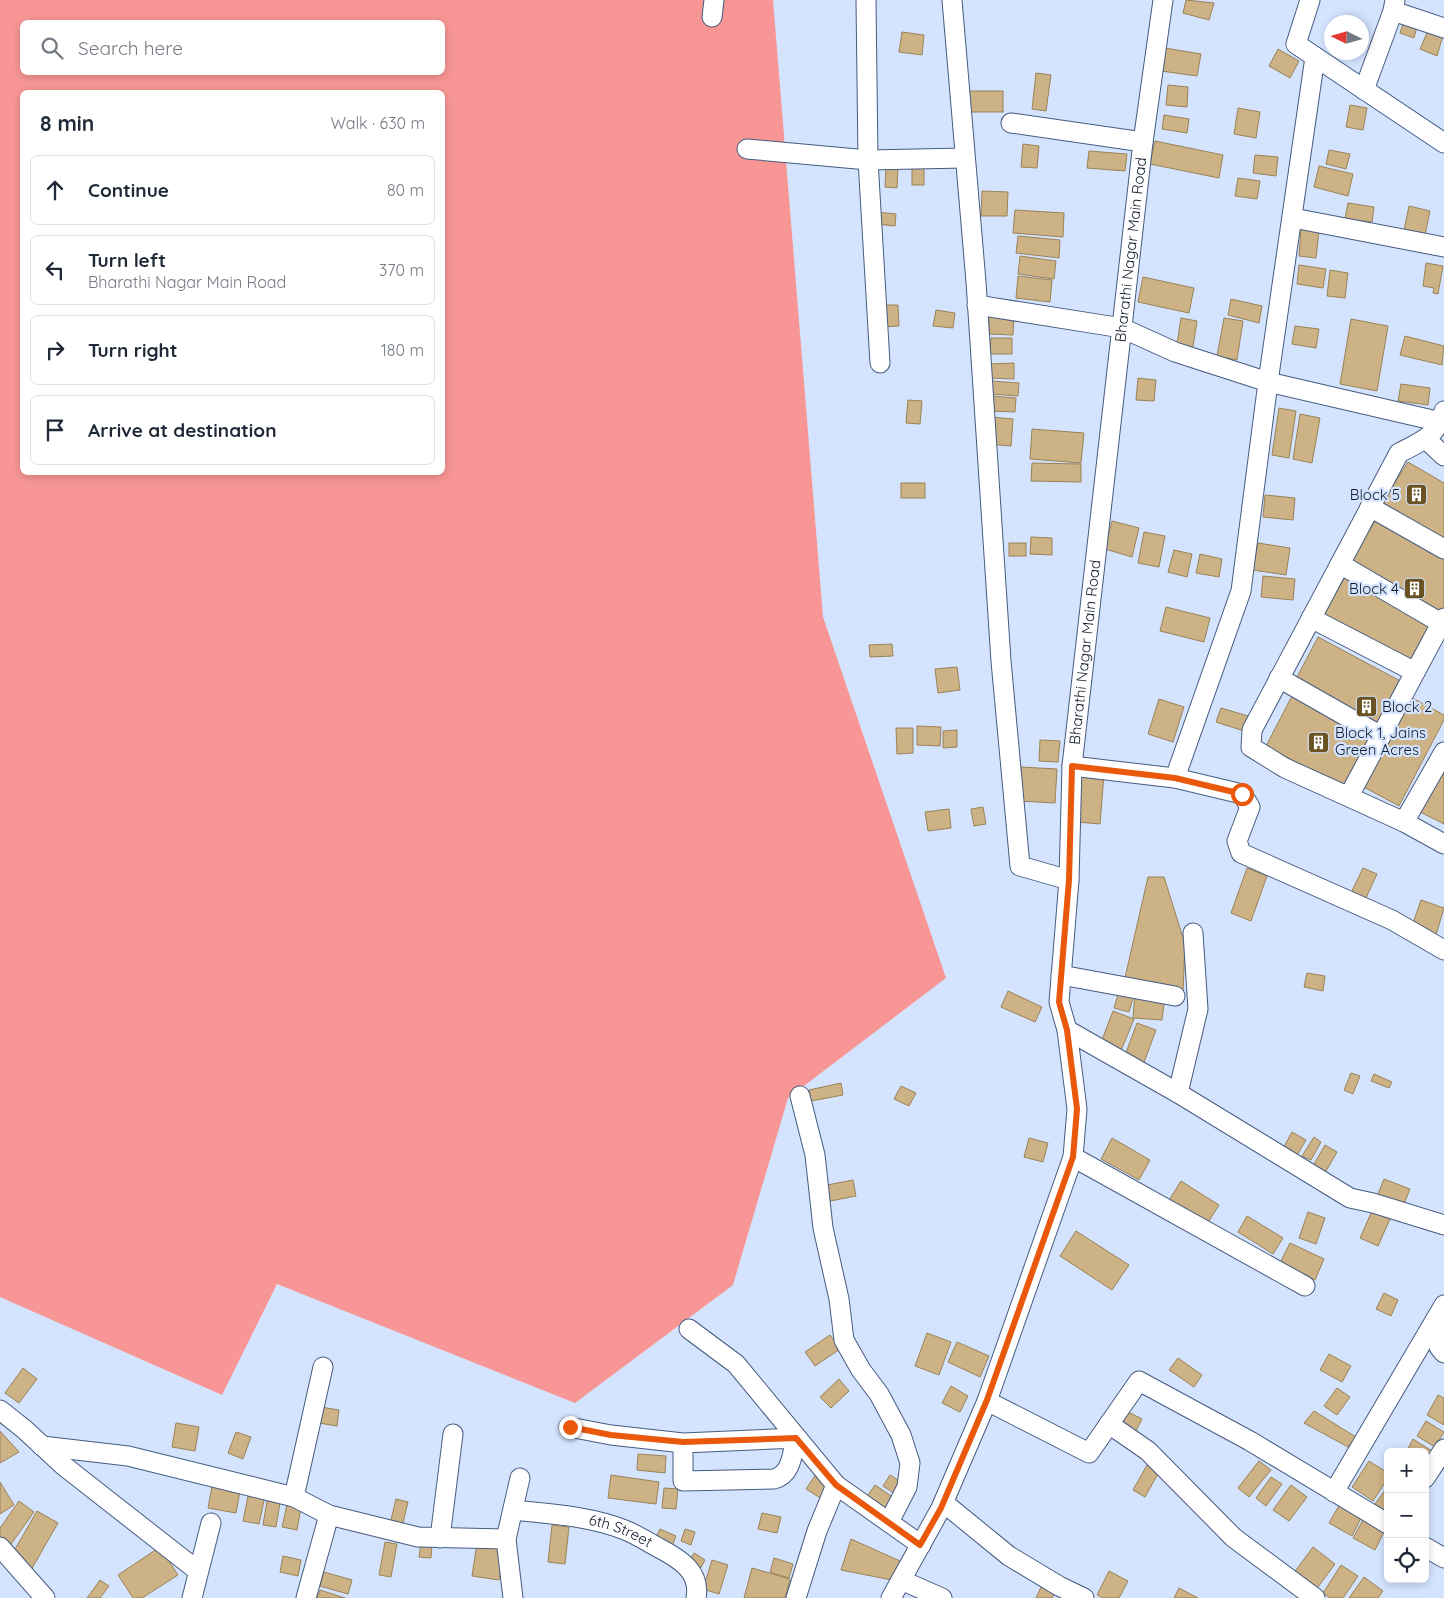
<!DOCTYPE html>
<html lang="en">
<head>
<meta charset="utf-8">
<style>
  :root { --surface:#fff; --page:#f6f6f7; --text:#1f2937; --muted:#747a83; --line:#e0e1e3 }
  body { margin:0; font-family:Quicksand,sans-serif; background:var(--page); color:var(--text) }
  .controls { position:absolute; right:15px; bottom:15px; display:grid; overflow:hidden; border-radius:8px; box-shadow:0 2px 8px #0003 }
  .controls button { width:45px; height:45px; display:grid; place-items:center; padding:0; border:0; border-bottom:1px solid var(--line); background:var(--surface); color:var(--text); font:25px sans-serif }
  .compass { position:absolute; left:1324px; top:15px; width:45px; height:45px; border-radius:50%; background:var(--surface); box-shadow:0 2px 8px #0003; rotate:275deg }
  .stop { position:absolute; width:15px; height:15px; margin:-11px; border:4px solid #ea580c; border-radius:50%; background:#fff }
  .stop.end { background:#ea580c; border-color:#fff; box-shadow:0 1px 5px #0008 }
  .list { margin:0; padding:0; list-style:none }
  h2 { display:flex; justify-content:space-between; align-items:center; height:65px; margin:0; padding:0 20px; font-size:21px }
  h2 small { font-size:16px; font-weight:400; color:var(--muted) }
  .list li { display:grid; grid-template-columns:32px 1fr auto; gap:15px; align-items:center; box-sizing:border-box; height:70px; margin:0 10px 10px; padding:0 10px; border:1px solid var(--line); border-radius:8px }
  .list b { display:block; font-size:19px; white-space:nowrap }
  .list p { margin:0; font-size:16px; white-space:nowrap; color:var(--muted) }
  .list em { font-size:16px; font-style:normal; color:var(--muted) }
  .icon { flex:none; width:28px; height:28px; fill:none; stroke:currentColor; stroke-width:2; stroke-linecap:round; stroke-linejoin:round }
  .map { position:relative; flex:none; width:1444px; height:1598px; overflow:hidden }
  .search { position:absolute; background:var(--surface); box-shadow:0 2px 8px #0003; left:20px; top:20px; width:425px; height:55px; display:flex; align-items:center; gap:12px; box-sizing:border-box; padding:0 18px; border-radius:8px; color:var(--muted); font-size:19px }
  .panel { position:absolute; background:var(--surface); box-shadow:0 2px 8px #0003; left:20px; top:90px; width:425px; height:385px; border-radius:8px }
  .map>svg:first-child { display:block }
  .green { fill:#f79694; fill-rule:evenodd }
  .building { fill:#ccb285; stroke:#9a8257 }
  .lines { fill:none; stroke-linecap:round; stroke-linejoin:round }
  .minor-casing { stroke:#455b80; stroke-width:21 }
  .minor { stroke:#fff; stroke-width:19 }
  .route { stroke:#ea580c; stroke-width:6 }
  .labels { text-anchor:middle; stroke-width:4.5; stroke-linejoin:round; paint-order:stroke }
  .street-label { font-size:15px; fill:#131c2c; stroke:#d4e4ff }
  .poi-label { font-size:15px; fill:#131c2c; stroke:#d4e4ff; text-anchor:end }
</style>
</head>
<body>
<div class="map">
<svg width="1444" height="1598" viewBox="0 0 1444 1598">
  <rect width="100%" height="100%" fill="#d4e4ff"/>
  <path class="green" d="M0 0H773L823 617 946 978 788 1098 733 1285 575 1403 277 1284 222 1395 0 1297ZM22 22H442V72H22ZM22 92H442V472H22Z"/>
  <g class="building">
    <polygon points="1186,0 1214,3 1209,20 1183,13"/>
    <polygon points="1405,18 1418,23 1414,38 1400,33"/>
    <polygon points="1430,26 1444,32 1437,56 1420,49"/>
    <polygon points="902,32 924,35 922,55 899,52"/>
    <polygon points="1165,48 1201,54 1197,76 1161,71"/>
    <polygon points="1278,49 1299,61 1290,78 1269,66"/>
    <polygon points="1036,73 1051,75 1046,111 1032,109"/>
    <polygon points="1168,85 1188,87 1187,107 1166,105"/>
    <rect x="969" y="91" width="34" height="21"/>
    <polygon points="1350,105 1367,108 1363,130 1346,127"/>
    <polygon points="1238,108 1260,112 1256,138 1234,134"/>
    <polygon points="1164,115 1189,119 1187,133 1162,129"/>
    <polygon points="1155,141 1223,155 1219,178 1150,164"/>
    <polygon points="1023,144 1039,146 1037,168 1021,167"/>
    <polygon points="1329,150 1350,154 1346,169 1326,164"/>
    <polygon points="1089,151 1127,154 1125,171 1087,168"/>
    <polygon points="1255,155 1278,157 1276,176 1253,173"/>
    <rect x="912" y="164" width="12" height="21"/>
    <polygon points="1319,166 1353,174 1348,196 1314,187"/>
    <polygon points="886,167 898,168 897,188 885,187"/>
    <polygon points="1238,178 1260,181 1257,199 1235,196"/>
    <polygon points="982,191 1008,192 1007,216 981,216"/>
    <polygon points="1348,203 1374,207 1372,222 1345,219"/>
    <polygon points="1409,206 1430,211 1425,235 1404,230"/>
    <polygon points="1015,210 1064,213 1063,237 1013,233"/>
    <polygon points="876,212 896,214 895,226 875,224"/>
    <polygon points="1301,229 1319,231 1316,258 1299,256"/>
    <polygon points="1018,236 1060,240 1059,258 1016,253"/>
    <polygon points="1020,256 1056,261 1054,279 1018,274"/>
    <polygon points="1426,263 1443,266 1438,294 1433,293 1434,288 1423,286"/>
    <polygon points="1299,265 1326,269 1323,288 1297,284"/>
    <polygon points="1330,270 1348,273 1345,298 1327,296"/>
    <polygon points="1018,276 1052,280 1050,302 1016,298"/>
    <polygon points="1143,277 1194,288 1189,313 1138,302"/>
    <polygon points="1231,299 1262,306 1259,323 1228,315"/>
    <polygon points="882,305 898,305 899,326 882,327"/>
    <polygon points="936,310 955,313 953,328 933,326"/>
    <polygon points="989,315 1014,315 1013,335 989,334"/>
    <polygon points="1181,318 1197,321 1192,353 1176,350"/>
    <polygon points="1224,318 1243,321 1237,360 1217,356"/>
    <polygon points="1351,319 1388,326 1377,391 1340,384"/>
    <polygon points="1295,326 1319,329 1316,348 1292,344"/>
    <polygon points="1405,336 1444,346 1442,365 1400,355"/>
    <polygon points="991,338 1012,338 1012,354 990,354"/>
    <polygon points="1014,363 1014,379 989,378 989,364"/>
    <polygon points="1138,378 1156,380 1154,401 1136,400"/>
    <polygon points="991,381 1019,383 1018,396 991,394"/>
    <polygon points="1401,384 1430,388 1428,405 1398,401"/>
    <polygon points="991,396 1016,398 1015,412 990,411"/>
    <polygon points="908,400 922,401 920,424 906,423"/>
    <polygon points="1279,408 1296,411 1289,458 1272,455"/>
    <polygon points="1300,414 1320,418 1312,463 1293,459"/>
    <polygon points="990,417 1013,419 1011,446 988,444"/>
    <polygon points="1032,429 1084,433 1081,463 1030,459"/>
    <polygon points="1408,462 1444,483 1444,547 1380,506"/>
    <polygon points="1032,463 1081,464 1081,482 1031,481"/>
    <rect x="901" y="483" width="24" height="15"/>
    <polygon points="1265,495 1295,498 1293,520 1263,517"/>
    <polygon points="1378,516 1444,549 1444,612 1437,620 1348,566"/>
    <polygon points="1112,521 1139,528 1132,557 1105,549"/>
    <polygon points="1144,532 1165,536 1159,567 1138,563"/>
    <polygon points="1031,537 1052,538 1052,555 1030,554"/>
    <rect x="1009" y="543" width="17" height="13"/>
    <polygon points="1258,543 1290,548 1286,575 1253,570"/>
    <polygon points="1174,550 1192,554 1187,577 1168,572"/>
    <polygon points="1200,554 1222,559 1219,577 1196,573"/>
    <polygon points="1350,569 1437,625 1415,664 1320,620"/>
    <polygon points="1263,576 1295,579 1293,600 1261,597"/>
    <polygon points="1166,607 1210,618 1204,642 1160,631"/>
    <polygon points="1318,637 1404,683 1380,731 1295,681"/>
    <polygon points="892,644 893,656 870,657 869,645"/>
    <polygon points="957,667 960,690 938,693 935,669"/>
    <polygon points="1293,694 1372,739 1346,789 1266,746"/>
    <polygon points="1405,694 1444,715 1444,720 1399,806 1358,784"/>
    <polygon points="1159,699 1184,707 1173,742 1148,734"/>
    <polygon points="1221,708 1248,716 1244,731 1216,722"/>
    <polygon points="917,726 941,727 940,746 917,745"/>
    <polygon points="896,728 913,728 913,753 897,754"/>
    <polygon points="957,730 957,747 943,748 943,731"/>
    <polygon points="1040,740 1060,741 1058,762 1039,761"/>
    <polygon points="1444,758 1444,824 1418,811"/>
    <polygon points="1021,767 1057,769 1055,803 1019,801"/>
    <polygon points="1082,772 1104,774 1100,824 1077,822"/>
    <polygon points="983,807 986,824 974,826 971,809"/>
    <polygon points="949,809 951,828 928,831 925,812"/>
    <polygon points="1247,868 1267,876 1251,921 1231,913"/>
    <polygon points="1363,868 1377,874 1365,900 1351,893"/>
    <polygon points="1148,877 1164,877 1185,944 1183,992 1124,982"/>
    <polygon points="1421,900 1444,908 1436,935 1412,926"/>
    <polygon points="1307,973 1325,976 1323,991 1304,987"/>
    <polygon points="1008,991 1042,1007 1035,1022 1001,1007"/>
    <polygon points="1119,991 1134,995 1129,1012 1114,1008"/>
    <polygon points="1135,993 1165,996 1162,1020 1133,1018"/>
    <polygon points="1113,1011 1134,1019 1120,1053 1100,1045"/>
    <polygon points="1137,1023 1156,1030 1143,1065 1124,1058"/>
    <polygon points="1351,1073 1360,1076 1353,1094 1344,1090"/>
    <polygon points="1374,1074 1392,1082 1389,1088 1371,1081"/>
    <polygon points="841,1083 843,1095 811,1101 809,1090"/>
    <polygon points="901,1086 916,1093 909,1106 894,1099"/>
    <polygon points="1292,1132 1306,1140 1293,1162 1280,1154"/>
    <polygon points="1314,1137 1321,1142 1311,1160 1302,1156"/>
    <polygon points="1029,1138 1048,1143 1043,1162 1024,1157"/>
    <polygon points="1112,1138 1150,1160 1139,1180 1101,1159"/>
    <polygon points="1325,1145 1337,1152 1322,1178 1310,1171"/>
    <polygon points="1384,1179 1410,1189 1402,1209 1376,1199"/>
    <polygon points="853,1180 856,1196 825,1202 822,1186"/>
    <polygon points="1181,1181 1219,1205 1207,1224 1169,1200"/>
    <polygon points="1372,1211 1390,1219 1378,1246 1360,1238"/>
    <polygon points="1308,1212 1325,1218 1316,1244 1299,1238"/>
    <polygon points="1247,1216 1283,1238 1273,1254 1238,1232"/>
    <polygon points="1076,1231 1129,1265 1112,1290 1060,1256"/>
    <polygon points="1290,1243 1324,1259 1315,1280 1280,1263"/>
    <polygon points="1384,1293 1398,1300 1391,1316 1376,1309"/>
    <polygon points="927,1333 951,1342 939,1375 915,1366"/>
    <polygon points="830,1335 840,1349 815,1366 805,1352"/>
    <polygon points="957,1342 989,1356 980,1377 948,1362"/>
    <polygon points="1329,1354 1351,1366 1342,1382 1320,1370"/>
    <polygon points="1178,1358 1202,1375 1194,1387 1169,1370"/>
    <polygon points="23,1368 37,1379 19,1403 5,1393"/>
    <polygon points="839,1379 849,1391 831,1408 820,1397"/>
    <polygon points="951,1386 968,1396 960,1412 942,1403"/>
    <polygon points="1337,1388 1350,1397 1337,1415 1324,1406"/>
    <polygon points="1438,1395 1444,1398 1444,1425 1427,1415"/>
    <polygon points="321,1407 339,1410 337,1426 319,1423"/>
    <polygon points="1314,1411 1356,1437 1348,1447 1304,1423"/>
    <polygon points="1128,1412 1142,1419 1133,1437 1119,1430"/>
    <polygon points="1426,1421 1444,1432 1435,1447 1417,1436"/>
    <polygon points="176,1423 199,1427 195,1451 172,1447"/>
    <polygon points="0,1431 19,1452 0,1463"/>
    <polygon points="236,1432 251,1437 243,1459 228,1453"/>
    <polygon points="1413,1439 1432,1451 1425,1463 1425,1452 1406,1452"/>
    <polygon points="638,1454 666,1456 665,1473 637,1470"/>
    <polygon points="1259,1461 1271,1470 1249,1497 1238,1488"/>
    <polygon points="1369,1461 1388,1473 1388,1478 1373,1501 1352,1487"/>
    <polygon points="1147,1465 1159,1472 1145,1497 1133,1490"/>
    <polygon points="816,1474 831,1483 822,1499 806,1489"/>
    <polygon points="611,1475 659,1482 656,1504 608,1498"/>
    <polygon points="890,1475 904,1484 897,1495 883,1486"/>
    <polygon points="1271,1477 1282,1484 1266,1506 1256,1498"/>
    <polygon points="213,1481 241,1486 236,1513 208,1508"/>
    <polygon points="0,1482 14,1505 0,1514"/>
    <polygon points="875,1485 897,1500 885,1517 863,1502"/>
    <polygon points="1291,1485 1307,1497 1289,1521 1273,1510"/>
    <polygon points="1388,1486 1388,1514 1375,1504"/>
    <polygon points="664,1488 678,1489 676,1509 662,1508"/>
    <polygon points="249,1492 265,1496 259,1524 243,1521"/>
    <polygon points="396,1499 408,1502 402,1527 390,1524"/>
    <polygon points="19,1501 34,1512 9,1547 0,1541 0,1528"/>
    <polygon points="267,1501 280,1503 276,1527 263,1525"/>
    <polygon points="1341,1502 1363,1514 1352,1536 1329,1523"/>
    <polygon points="287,1505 301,1508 297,1530 282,1527"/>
    <polygon points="37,1511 58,1523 31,1570 10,1558"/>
    <polygon points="762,1513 781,1517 777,1533 758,1529"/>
    <polygon points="1364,1518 1385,1530 1375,1550 1353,1538"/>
    <polygon points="552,1525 569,1527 565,1564 548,1562"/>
    <polygon points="660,1529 676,1536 670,1551 653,1544"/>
    <polygon points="685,1529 695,1532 691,1545 681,1541"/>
    <polygon points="851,1539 900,1561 892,1580 841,1570"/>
    <polygon points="385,1542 397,1544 391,1577 379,1575"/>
    <polygon points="421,1543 432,1544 431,1558 419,1557"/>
    <polygon points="477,1543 504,1547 499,1580 472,1576"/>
    <polygon points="160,1547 178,1575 142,1598 133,1598 118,1575"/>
    <polygon points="1313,1547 1335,1564 1315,1591 1293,1574"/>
    <polygon points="694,1553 705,1560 700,1569 688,1563"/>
    <polygon points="283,1556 301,1560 298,1576 280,1572"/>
    <polygon points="774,1558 793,1564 789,1578 770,1572"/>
    <polygon points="712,1560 728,1565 719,1594 703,1589"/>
    <polygon points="1341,1565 1358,1576 1343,1598 1330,1598 1323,1593"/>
    <polygon points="752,1568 790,1579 785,1598 744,1598"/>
    <polygon points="1109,1571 1128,1581 1119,1598 1103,1598 1097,1595"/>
    <polygon points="324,1572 352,1580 348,1594 320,1586"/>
    <polygon points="1364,1577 1383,1591 1378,1598 1349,1598"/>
    <polygon points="100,1580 109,1586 100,1598 87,1598"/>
    <polygon points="1041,1587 1055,1593 1052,1598 1036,1598"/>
    <polygon points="1179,1588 1198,1598 1174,1598"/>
    <polygon points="320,1590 345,1598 317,1598"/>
  </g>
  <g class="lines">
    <defs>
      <g id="minor">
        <polyline points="866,0 868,160 880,363"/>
        <polyline points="952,0 976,282 1001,661 1020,866 1069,880"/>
        <polyline points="1310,0 1296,44 1444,143"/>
        <polyline points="1393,11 1444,28"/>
        <polyline points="712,17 714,0"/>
        <polyline points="1364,90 1393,11 1395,0"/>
        <polyline points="1011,123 1143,142"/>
        <polyline points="747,149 868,160 964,158"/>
        <polyline points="1293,218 1444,247"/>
        <polyline points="977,305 1122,328 1175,352 1268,382 1441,422"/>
        <path d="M1444 411C1436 437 1422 441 1399 453L1252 730 1251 747 1285 768 1404 822 1444 844"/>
        <polyline points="1427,440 1444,456"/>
        <polyline points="1370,507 1444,549"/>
        <polyline points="1340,564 1441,623"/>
        <polyline points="1311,618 1415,672"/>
        <polyline points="1279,678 1381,736"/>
        <polyline points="1072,766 1175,778 1242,794 1250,807 1237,841 1241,853 1392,920 1444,950"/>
        <polyline points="1175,778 1241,591 1268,382 1315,57"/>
        <polyline points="1349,796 1444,618"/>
        <polyline points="1404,822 1444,752"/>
        <polyline points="1061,975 1175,996"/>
        <polyline points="1067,1030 1178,1093 1350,1198 1373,1203 1444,1225"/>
        <polyline points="1178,1093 1198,1009 1193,933"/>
        <polyline points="800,1096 815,1155 823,1228 839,1299 844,1340 861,1370 879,1394 901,1435 910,1463 907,1487 889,1522"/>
        <polyline points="1073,1157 1305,1286"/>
        <polyline points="689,1329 736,1364 836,1485 921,1545"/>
        <polyline points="1444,1332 1439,1340 1439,1347 1444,1353"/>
        <polyline points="323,1367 294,1497 329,1515 418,1537 506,1539"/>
        <polyline points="987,1401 1089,1453 1139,1381 1250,1441 1388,1524"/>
        <polyline points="0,1410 24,1429 64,1466 198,1571"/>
        <polyline points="1109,1424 1148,1451 1234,1538 1315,1598"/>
        <path d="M569 1427 611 1435 683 1443 796 1438C792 1454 792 1474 774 1479L683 1481V1443"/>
        <polyline points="42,1446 128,1456 294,1497"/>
        <polyline points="1425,1478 1444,1449"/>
        <polyline points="1334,1492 1444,1305"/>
        <polyline points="944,1503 1009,1556 1059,1586 1084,1598"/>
        <path id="s1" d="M513 1510C550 1514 590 1516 625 1530 637 1535 648 1542 659 1548 680 1559 701 1572 696 1598"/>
        <polyline points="440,1538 453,1434"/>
        <polyline points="0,1547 45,1598"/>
        <polyline points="1425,1547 1444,1558"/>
        <polyline points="901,1580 942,1598"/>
        <polyline points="192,1598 211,1523"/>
        <polyline points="306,1598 329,1515"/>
        <polyline points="513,1598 506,1539 520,1478"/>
        <polyline points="796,1598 817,1531 836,1485"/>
        <path id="s2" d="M891 1598 941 1508 987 1401 1073 1157 1077 1109 1067 1030 1059 1002 1069 880 1072 766 1143 142 1163 0"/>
      </g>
    </defs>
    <use href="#minor" class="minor-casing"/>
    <use href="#minor" class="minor"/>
  </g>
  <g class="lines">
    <polyline class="route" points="570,1427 611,1435 683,1442 796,1438 836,1485 920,1545 941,1508 987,1400 1073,1157 1077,1109 1067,1030 1059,1002 1069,880 1072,766 1175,778 1242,794"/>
  </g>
  <defs>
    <symbol id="building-square" viewBox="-11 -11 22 22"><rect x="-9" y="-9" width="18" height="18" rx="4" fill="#6a5223" stroke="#d4e4ff"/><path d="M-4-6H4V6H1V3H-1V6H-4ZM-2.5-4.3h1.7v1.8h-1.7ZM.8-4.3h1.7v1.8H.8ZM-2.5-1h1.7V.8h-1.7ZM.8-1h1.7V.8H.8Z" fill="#fff"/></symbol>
  </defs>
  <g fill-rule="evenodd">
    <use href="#building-square" x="1404" y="482" width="25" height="25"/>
    <use href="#building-square" x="1402" y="576" width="25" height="25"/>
    <use href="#building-square" x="1354" y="694" width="25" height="25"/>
    <use href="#building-square" x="1306" y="730" width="25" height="25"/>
  </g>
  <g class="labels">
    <g class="street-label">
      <text dy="5" stroke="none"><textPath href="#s2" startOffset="1391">Bharathi Nagar Main Road</textPath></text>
      <text dy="5" stroke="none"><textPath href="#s2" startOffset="986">Bharathi Nagar Main Road</textPath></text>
      <text dy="5" stroke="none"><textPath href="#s1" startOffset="110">6th Street</textPath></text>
    </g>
    <g class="poi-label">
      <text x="1400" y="500">Block 5</text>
      <text x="1399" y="594">Block 4</text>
      <text x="1382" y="712" text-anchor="start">Block 2</text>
      <text x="1335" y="738" text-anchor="start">Block 1, Jains<tspan x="1335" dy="17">Green Acres</tspan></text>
    </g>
  </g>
</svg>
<div class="controls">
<button>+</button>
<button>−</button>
<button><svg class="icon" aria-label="locate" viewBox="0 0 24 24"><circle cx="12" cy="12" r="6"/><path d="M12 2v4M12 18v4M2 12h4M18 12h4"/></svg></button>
</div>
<svg class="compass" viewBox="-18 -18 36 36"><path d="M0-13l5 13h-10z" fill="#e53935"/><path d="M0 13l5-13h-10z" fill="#747a83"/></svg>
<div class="stop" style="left:1242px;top:794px"></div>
<div class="stop end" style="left:570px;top:1427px"></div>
<div class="search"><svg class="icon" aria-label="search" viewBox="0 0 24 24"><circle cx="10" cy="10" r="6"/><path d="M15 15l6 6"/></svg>Search here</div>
<section class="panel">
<h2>8 min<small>Walk · 630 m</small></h2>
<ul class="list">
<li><svg class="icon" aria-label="ahead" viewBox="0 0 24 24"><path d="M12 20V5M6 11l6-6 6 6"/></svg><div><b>Continue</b></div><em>80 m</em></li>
<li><svg class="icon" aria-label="left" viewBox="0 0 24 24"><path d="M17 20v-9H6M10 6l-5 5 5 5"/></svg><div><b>Turn left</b><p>Bharathi Nagar Main Road</p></div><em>370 m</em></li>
<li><svg class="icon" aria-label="right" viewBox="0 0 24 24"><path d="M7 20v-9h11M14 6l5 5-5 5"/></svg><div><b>Turn right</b></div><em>180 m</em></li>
<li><svg class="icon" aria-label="arrive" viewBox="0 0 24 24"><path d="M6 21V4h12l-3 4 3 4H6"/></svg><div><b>Arrive at destination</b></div></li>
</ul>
</section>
</div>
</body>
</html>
